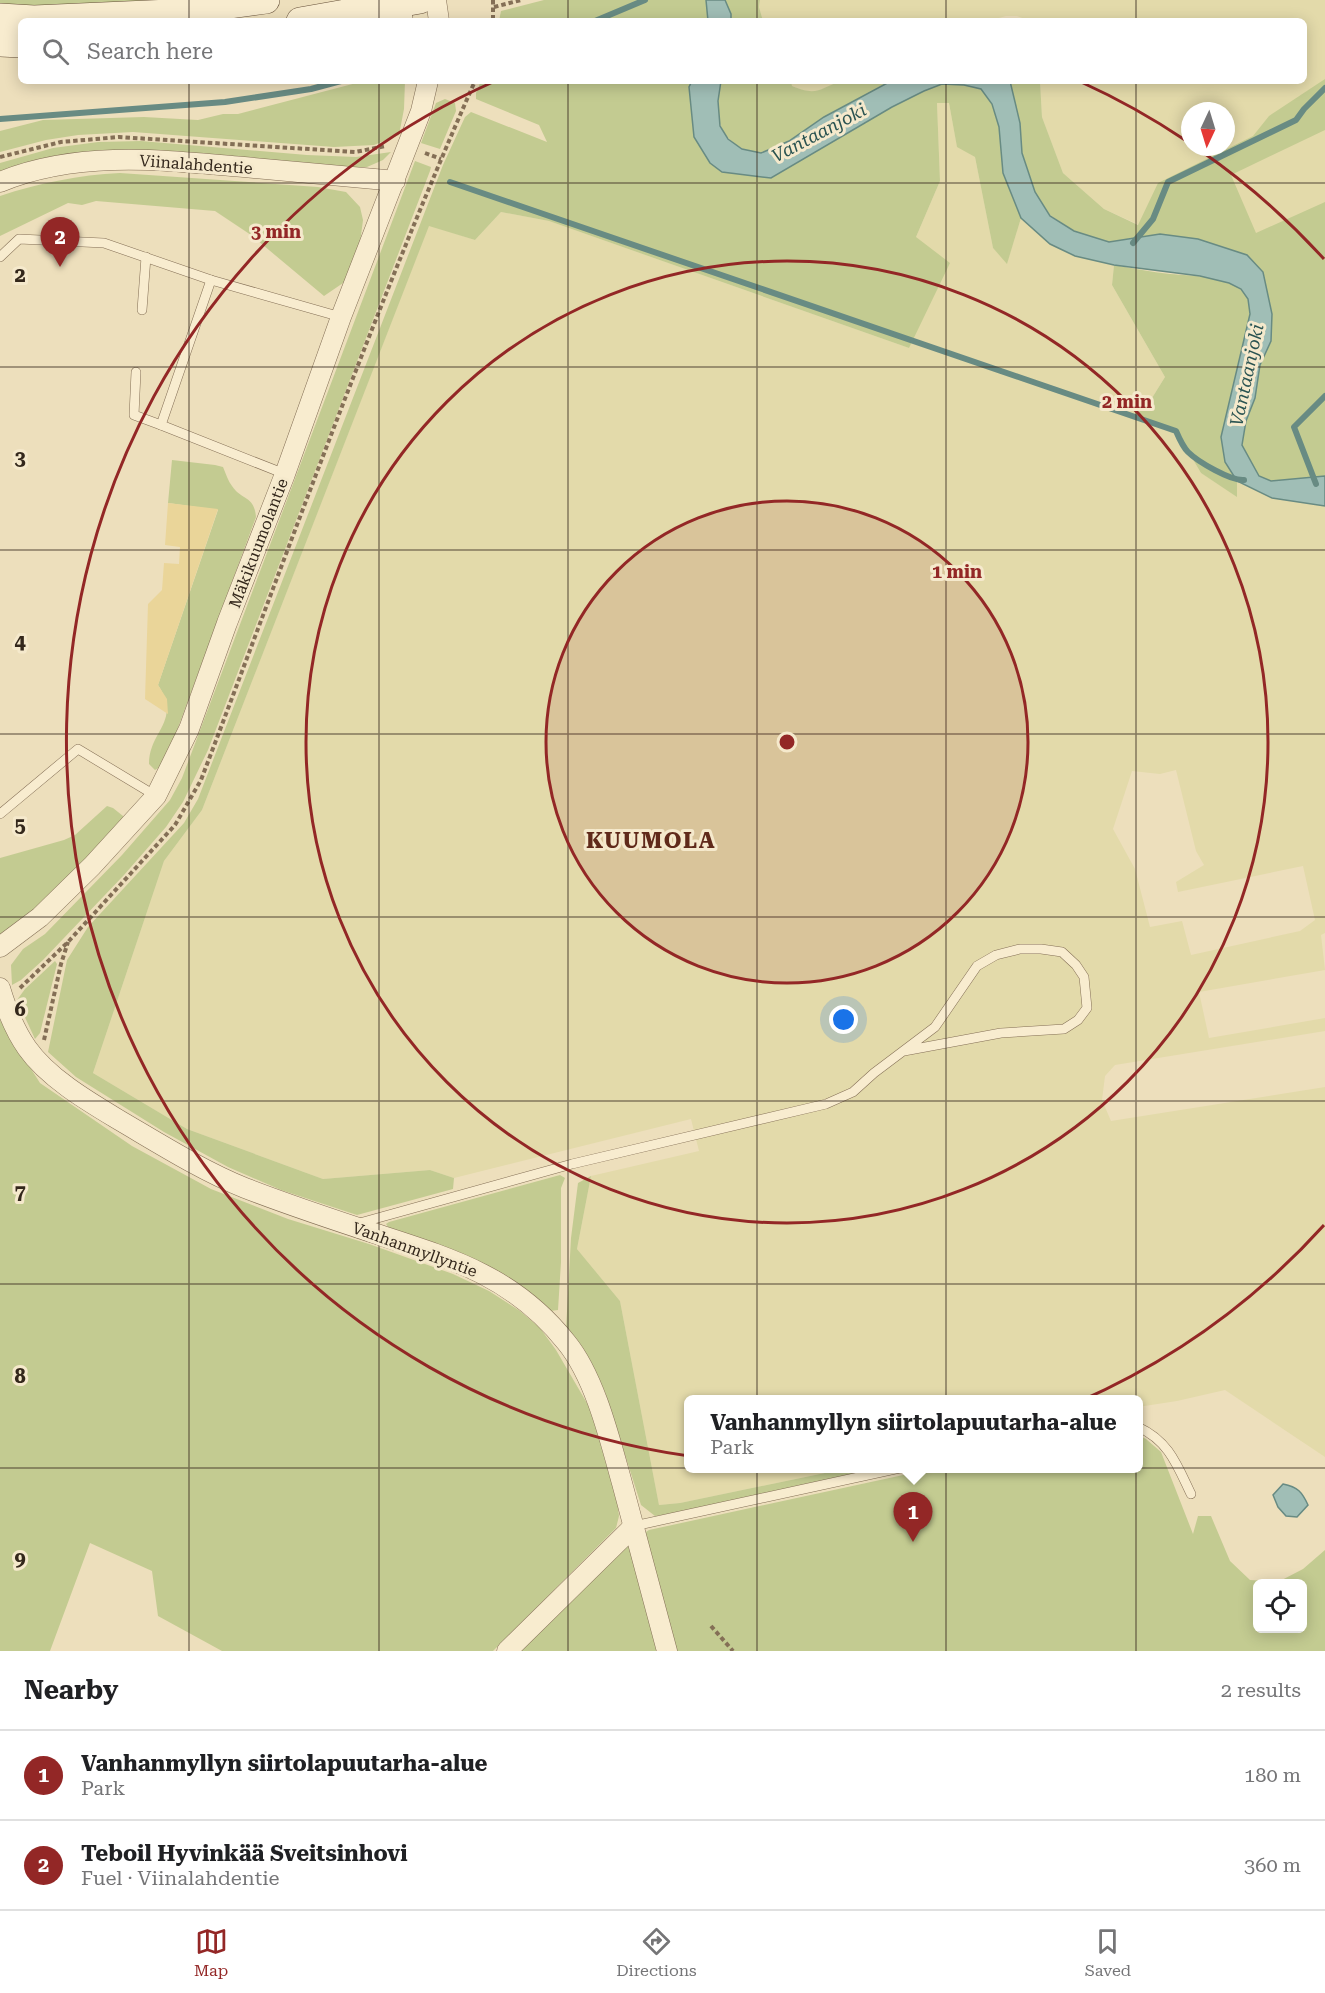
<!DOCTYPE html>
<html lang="en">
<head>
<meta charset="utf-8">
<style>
  :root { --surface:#fff; --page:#f2f2f2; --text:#202124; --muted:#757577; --line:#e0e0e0; --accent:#932726 }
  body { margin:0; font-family:"Roboto Serif",serif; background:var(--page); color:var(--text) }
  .controls { position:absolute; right:18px; bottom:18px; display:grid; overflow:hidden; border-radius:9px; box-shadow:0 3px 15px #0003 }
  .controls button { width:54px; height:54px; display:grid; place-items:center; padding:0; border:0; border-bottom:2px solid var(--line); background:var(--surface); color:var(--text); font:30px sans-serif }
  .compass { position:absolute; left:1181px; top:102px; width:54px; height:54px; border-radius:50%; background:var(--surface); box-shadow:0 3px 15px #0003; rotate:184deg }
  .you { position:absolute; left:844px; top:1020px; width:21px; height:21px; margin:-15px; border:4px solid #fff; border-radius:50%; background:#1a73e8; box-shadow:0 0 0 9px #1a73e833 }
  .badge { display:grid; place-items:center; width:39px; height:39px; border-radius:50%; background:var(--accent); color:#fff; font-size:20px; font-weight:700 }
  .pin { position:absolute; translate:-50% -50px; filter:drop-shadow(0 2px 3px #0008) }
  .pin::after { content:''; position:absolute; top:32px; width:21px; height:18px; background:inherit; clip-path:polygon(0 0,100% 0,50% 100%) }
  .popup { position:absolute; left:684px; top:1395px; width:459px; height:78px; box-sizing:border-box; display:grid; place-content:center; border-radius:9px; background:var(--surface); filter:drop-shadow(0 2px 4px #0005); font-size:20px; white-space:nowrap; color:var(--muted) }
  .popup b { font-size:22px; color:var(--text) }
  .popup::after { content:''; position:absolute; left:50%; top:100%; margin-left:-12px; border:12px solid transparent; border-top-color:var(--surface) }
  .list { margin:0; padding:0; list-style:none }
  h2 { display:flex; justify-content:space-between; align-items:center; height:78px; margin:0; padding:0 24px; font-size:26px }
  h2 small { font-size:20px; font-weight:400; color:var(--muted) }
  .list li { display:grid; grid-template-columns:39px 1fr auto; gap:18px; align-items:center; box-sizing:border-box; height:90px; padding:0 24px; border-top:2px solid var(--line) }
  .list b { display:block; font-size:22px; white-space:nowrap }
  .list p { margin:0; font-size:20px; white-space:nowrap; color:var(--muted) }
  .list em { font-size:20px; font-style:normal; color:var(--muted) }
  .icon { flex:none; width:33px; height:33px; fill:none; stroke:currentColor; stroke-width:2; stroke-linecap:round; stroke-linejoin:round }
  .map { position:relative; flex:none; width:1325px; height:1651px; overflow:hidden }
  .search { position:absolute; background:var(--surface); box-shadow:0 3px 15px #0003; left:18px; right:18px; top:18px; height:66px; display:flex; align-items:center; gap:15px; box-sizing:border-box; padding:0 21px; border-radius:9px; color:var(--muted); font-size:22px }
  .sheet { height:258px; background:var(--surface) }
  nav { display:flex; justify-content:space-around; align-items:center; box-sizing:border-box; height:84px; border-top:2px solid var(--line); background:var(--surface); font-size:16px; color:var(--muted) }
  nav a { display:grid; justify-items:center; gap:3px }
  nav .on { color:var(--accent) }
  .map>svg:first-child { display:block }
  .farmland { fill:#e3daaa; fill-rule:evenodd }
  .green { fill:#c3cb91; fill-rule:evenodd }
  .sand { fill:#ead599 }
  .water { fill:#a0beb6; stroke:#688b83; stroke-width:1.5 }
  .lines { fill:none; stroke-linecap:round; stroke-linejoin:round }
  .stream { stroke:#688b83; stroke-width:6 }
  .lane-casing { stroke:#846f56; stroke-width:10 }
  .street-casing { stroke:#846f56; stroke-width:21 }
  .secondary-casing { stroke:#665039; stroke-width:28 }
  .path { stroke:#846f56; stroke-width:4; stroke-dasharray:4.5 3; stroke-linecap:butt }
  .lane { stroke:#f8eccf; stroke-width:9 }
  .street { stroke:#f8eccf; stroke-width:20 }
  .secondary { stroke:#f8eccf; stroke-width:27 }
  .grid { fill:none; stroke:#33271b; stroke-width:1.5; stroke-opacity:0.55 }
  .ring { fill:none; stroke:#932726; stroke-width:3 }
  .labels { text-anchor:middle; stroke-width:6; stroke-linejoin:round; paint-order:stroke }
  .street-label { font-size:16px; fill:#33271b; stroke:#f5e9cc }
  .water-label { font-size:18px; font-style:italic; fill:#2a5351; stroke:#f5e9cc }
  .district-label { font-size:22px; font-weight:bold; letter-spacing:1.5px; fill:#602a1a; stroke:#f5e9cc }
  .grid-label { font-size:20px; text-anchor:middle; font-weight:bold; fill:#33271b; stroke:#f5e9cc; stroke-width:6; stroke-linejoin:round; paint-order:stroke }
  .centre { fill:#932726; stroke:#f5e9cc; stroke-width:3 }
  .ring-label { font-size:18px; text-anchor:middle; font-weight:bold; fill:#932726; stroke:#f5e9cc; stroke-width:6; stroke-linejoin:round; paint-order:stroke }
</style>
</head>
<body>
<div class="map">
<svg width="1325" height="1651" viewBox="0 0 1325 1651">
  <rect width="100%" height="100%" fill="#eddfbc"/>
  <g class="farmland">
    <path d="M760 0H1325V309L1104 209 1063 173 1042 117 1040 81H1304V21H1030L1017 16H1006L988 21H763L759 7ZM1190 111H1226V147H1190Z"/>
    <polygon points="791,81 843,81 814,92 805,91 792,86"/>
    <path d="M937 103H949L957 146 975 157 993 248 1007 263 1021 218 1050 244 1075 256 1114 265 1112 285 1165 377 1147 406 1131 418 1176 431 1201 473 1237 496V481L1272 498 1325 506V933L1321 935 1325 970 1199 992 1209 1038 1325 1018V1031L1115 1065 1105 1076 1102 1100 1111 1121 1325 1087V1457L1225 1390 1177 1401 1138 1407V1400H688V1468L844 1469 680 1503 659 1505 620 1301 577 1249 591 1176 699 1151 691 1119 454 1178 430 1170 323 1179 187 1129 93 1073 164 861 202 810 429 225 475 240 501 212 549 221 909 348 916 237 940 181ZM1176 770 1196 851 1204 865 1176 882 1178 892 1303 866 1315 920 1300 931 1191 955 1182 921 1150 927 1135 869 1113 829 1132 771 1160 774Z"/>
  </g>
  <g class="green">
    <polygon points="0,0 200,0 151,5 0,6"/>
    <polygon points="544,0 706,0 708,21 499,21 501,11"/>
    <polygon points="725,0 760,0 759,7 763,21 731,21 731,14"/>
    <polygon points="1325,79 1325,130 1231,175 1256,233 1325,202 1325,476 1271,481 1259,476 1242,445 1246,421 1255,398 1260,365 1271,340 1263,272 1160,234 1109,242 1074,231 1050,215 1035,192 1022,153 1020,123 1010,81 1040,81 1042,117 1063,173 1104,209 1138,225 1158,183 1253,136 1269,116"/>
    <polygon points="364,81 405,81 404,109 399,135 374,145 334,147 133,132 78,135 46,140 0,152 0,131 43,120 144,117 198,120 223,114 238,114"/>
    <polygon points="481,81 692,81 689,88 694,136 771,178 892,107 924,91 941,84 964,85 981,89 992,104 999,127 1003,173 1021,218 1007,264 993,248 975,157 957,147 949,103 937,103 940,181 916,237 950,263 909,348 549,221 501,212 475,240 429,226 202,810 164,861 93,1073 187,1129 323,1179 430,1170 454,1178 453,1189 357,1215 281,1190 228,1167 164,1132 76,1077 48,1052 67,960 88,927 184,823 198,799 443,165 465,117 471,112 547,142 539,125 476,99 476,93"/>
    <path d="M721 81H791L792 86C818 97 819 88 842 81 855 78 877 81 891 81 870 94 847 104 826 116 807 127 782 150 761 152 752 154 742 149 735 144 713 127 717 106 721 81Z"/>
    <polygon points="445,99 455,103 456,111 440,149 421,143 436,103"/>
    <polygon points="141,141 307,155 356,157 391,152 383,160 367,167 346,167 234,158 0,172 0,163 53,148 98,142"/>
    <polygon points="415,161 431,167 430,171 208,750 183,802 166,827 124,875 43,960 21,980 12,985 11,965 23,949 45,934 122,855 170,800 182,778"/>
    <path d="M120 173 318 187 346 192 360 207 363 220 360 243 346 281 324 296 251 235 215 211 96 201 82 205 68 203 0 236V196C39 183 79 175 120 173Z"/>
    <path d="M1114 265C1133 268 1151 272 1170 274 1191 276 1236 276 1247 297 1252 307 1249 320 1247 329L1221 437 1225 462 1237 481V497L1201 473 1176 431 1131 417 1147 406 1165 377 1112 285Z"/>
    <path d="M172 460 215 465 223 467C226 474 228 481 232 486 242 501 254 495 256 517L169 752 162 766 155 770 149 764C149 730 182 722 158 685L218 510 168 503Z"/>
    <polygon points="107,806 113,808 123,816 123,822 57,892 0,938 0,858 64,840 75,835"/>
    <polygon points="55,961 57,964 40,1033 35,1039 17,1000 25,989"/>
    <polygon points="0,1020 40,1083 132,1146 211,1189 288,1219 369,1244 453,1274 489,1291 520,1311 540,1328 556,1350 591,1410 617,1501 619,1516 616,1528 493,1651 222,1651 158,1616 152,1571 90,1543 50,1651 0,1651"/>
    <path d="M560 1175 565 1178 561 1188V1262L558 1310 550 1311C505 1268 448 1247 389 1228L386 1224 389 1222Z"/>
    <polygon points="591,1176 577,1249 620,1301 659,1505 680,1503 844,1469 880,1469 678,1513 655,1516 641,1505 605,1392 588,1360 566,1330 571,1238 578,1183"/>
    <path d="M1138 1435 1146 1439 1161 1452 1193 1534 1198 1516H1211L1230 1561 1250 1580 1278 1582 1303 1569 1325 1550V1651H518L619 1549 649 1530 931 1469 1138 1468ZM1258 1584H1302V1628H1258Z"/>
  </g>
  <polygon class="sand" points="168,503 218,509 158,685 167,699 168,714 145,699 148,604 162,590 164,563 179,564 180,547 165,545"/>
  <g class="water">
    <polygon points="706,0 725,0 731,14 731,21 708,21"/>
    <polygon points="692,81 721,81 718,101 720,126 728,139 742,149 761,153 789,141 824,117 891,81 1010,81 1020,123 1022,153 1035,192 1050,216 1074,231 1109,242 1160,234 1198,239 1247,255 1263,272 1272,314 1271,341 1260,365 1255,398 1246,421 1242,445 1259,476 1271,481 1325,476 1325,506 1272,498 1237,481 1225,462 1221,437 1250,314 1248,299 1241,289 1229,283 1200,276 1114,265 1075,256 1050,244 1021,218 1003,173 999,127 992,104 981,89 964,85 942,84 924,91 892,107 771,178 722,172 710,163 694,137 689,87"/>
    <path d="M1283 1484C1298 1487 1302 1492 1308 1505L1297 1517 1286 1516 1278 1507 1273 1495Z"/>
  </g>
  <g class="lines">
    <g class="stream">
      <polyline points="595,21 645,0"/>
      <polyline points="0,119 225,102 311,89 341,81"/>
      <path d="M450 182 1176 431C1179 438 1183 447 1188 452 1198 462 1231 481 1244 480"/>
      <polyline points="1133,243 1153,219 1168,182 1296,120 1304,109 1325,88"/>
      <polyline points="1316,484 1294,427 1325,396"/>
    </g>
    <defs>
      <g id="lane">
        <polyline points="0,257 19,239 104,243 211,280 341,317"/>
        <polyline points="211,280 161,425 285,474"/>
        <polyline points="142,310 146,257"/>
        <polyline points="136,372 134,415 161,425"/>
        <polyline points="0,814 78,749 156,796"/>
        <polyline points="356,1224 572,1164 826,1104 853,1092 874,1073 935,1027 977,966 996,955 1020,949 1041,949 1062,952 1076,965 1084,977 1087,1008 1078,1020 1064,1029 1001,1033 904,1051"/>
        <path d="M1138 1427C1169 1441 1177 1465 1191 1494"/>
        <polyline points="634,1526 900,1468"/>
      </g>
      <g id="street">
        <polyline points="399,0 403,21"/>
        <polyline points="436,0 439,21"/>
        <path d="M0 182C78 150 163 160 244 167 295 172 345 176 395 181"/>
        <polyline points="0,947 40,917 92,866 156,796 189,729 227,623 285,474 341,317 421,111 428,81"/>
        <path d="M0 988C6 1008 15 1031 27 1048 48 1078 89 1102 119 1120 160 1144 201 1170 245 1188 289 1205 334 1220 380 1235 454 1259 515 1278 566 1342 595 1377 610 1440 622 1483 637 1539 652 1595 667 1651"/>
        <polyline points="507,1651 634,1526"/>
      </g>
      <g id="secondary">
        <polyline points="0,17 34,19 170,13 266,0"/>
        <polyline points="300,21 420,0"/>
        <polyline points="0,43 21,44"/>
      </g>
    </defs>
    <use href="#lane" class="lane-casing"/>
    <use href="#street" class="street-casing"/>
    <use href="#secondary" class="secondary-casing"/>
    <g class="path">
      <polyline points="493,0 493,21"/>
      <polyline points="494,7 521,0"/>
      <polyline points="425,153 441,159"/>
      <polyline points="0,157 61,142 119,137 355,152 386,146"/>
      <path d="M20 988 68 942 175 825 201 780C290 546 374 310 475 81"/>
      <polyline points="44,1040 61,964 68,942"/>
      <polyline points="711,1626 733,1651"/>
    </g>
    <use href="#lane" class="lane"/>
    <use href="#street" class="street"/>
    <use href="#secondary" class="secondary"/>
  </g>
  <path class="grid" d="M189 0V21M379 0V21M568 0V21M757 0V21M946 0V21M1136 0V21M189 81V1651M379 81V1651M568 81V1651M757 81V1651M946 81V1651M1136 81V1651M0 183H1325M0 367H1325M0 550H1325M0 734H1325M0 917H1325M0 1101H1325M0 1284H1325M0 1468H1325"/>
  <circle cx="787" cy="742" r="241" fill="#932726" fill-opacity=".12"/>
  <g class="ring">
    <circle cx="787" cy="742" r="241"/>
    <circle cx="787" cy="742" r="481"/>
    <path d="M1324 1225A722 722 0 1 1 493 82M749 21A722 722 0 0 1 825 21M1081 82A722 722 0 0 1 1185 140M1201 151A722 722 0 0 1 1324 259"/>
  </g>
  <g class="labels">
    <g class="street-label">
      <text transform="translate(196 164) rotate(4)" y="6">Viinalahdentie</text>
      <text transform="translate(258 543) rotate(-69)" y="6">Mäkikuumolantie</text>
      <text transform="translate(415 1249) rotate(20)" y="6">Vanhanmyllyntie</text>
    </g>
    <g class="water-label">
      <text transform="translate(819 133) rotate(-28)" y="6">Vantaanjoki</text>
      <text transform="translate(1247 375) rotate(-78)" y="6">Vantaanjoki</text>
    </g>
    <g class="district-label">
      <text x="651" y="848">KUUMOLA</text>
    </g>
  </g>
  <g class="grid-label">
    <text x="20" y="282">2</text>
    <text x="20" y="465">3</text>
    <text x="20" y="649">4</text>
    <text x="20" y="832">5</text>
    <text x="20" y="1016">6</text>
    <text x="20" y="1199">7</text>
    <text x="20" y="1383">8</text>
    <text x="20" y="1566">9</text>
  </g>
  <circle cx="787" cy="742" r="9" class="centre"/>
  <g class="ring-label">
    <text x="276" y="238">3 min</text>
    <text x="1127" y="408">2 min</text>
    <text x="957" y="578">1 min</text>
  </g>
</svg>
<div class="controls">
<button><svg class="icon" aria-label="locate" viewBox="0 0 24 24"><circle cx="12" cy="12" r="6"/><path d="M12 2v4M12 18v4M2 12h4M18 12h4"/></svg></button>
</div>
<svg class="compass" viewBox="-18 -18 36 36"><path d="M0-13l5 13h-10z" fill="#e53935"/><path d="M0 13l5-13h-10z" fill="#757577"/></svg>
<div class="you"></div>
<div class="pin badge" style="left:913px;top:1542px">1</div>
<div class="popup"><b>Vanhanmyllyn siirtolapuutarha-alue</b>Park</div>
<div class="pin badge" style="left:60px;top:267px">2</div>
<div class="search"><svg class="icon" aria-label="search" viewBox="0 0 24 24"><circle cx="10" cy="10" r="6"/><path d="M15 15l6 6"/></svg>Search here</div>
</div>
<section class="sheet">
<h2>Nearby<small>2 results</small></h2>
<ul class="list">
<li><span class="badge">1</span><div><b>Vanhanmyllyn siirtolapuutarha-alue</b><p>Park</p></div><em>180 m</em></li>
<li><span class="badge">2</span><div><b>Teboil Hyvinkää Sveitsinhovi</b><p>Fuel · Viinalahdentie</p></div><em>360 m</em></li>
</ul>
</section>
<nav>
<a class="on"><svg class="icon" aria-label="map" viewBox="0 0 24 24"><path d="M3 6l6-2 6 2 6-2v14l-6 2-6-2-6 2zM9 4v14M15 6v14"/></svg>Map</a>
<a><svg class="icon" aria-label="directions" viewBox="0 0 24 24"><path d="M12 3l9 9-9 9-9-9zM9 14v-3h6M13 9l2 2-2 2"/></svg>Directions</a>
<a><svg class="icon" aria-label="saved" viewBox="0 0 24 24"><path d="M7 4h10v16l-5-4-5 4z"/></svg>Saved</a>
</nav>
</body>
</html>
